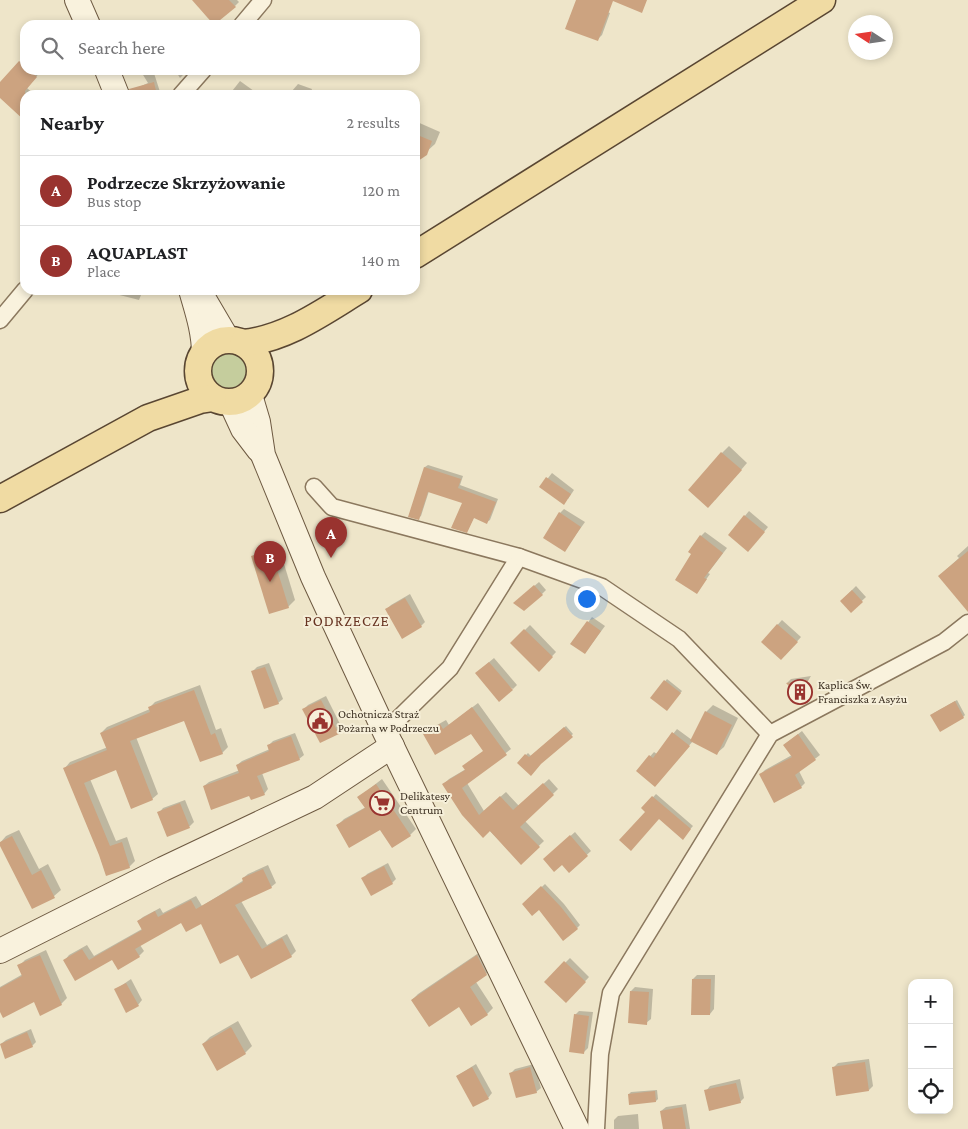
<!DOCTYPE html>
<html lang="en">
<head>
<meta charset="utf-8">
<style>
  :root { --surface:#fff; --page:#f6f6f6; --text:#202124; --muted:#757577; --line:#e0e0e0; --accent:#99332f }
  body { margin:0; font-family:"Crimson Pro",serif; background:var(--page); color:var(--text) }
  .controls { position:absolute; right:15px; bottom:15px; display:grid; overflow:hidden; border-radius:10px; box-shadow:0 2px 8px #0003 }
  .controls button { width:45px; height:45px; display:grid; place-items:center; padding:0; border:0; border-bottom:1px solid var(--line); background:var(--surface); color:var(--text); font:25px sans-serif }
  .compass { position:absolute; left:848px; top:15px; width:45px; height:45px; border-radius:50%; background:var(--surface); box-shadow:0 2px 8px #0003; rotate:282deg }
  .you { position:absolute; left:586px; top:598px; width:18px; height:18px; margin:-12px; border:4px solid #fff; border-radius:50%; background:#1a73e8; box-shadow:0 0 0 8px #1a73e833 }
  .badge { display:grid; place-items:center; width:32px; height:32px; border-radius:50%; background:var(--accent); color:#fff; font-size:16px; font-weight:700 }
  .pin { position:absolute; translate:-50% -41px; filter:drop-shadow(0 1px 2px #0008) }
  .pin::after { content:''; position:absolute; top:26px; width:18px; height:15px; background:inherit; clip-path:polygon(0 0,100% 0,50% 100%) }
  .list { margin:0; padding:0; list-style:none }
  h2 { display:flex; justify-content:space-between; align-items:center; height:65px; margin:0; padding:0 20px; font-size:21px }
  h2 small { font-size:16px; font-weight:400; color:var(--muted) }
  .list li { display:grid; grid-template-columns:32px 1fr auto; gap:15px; align-items:center; box-sizing:border-box; height:70px; padding:0 20px; border-top:1px solid var(--line) }
  .list b { display:block; font-size:19px; white-space:nowrap }
  .list p { margin:0; font-size:16px; white-space:nowrap; color:var(--muted) }
  .list em { font-size:16px; font-style:normal; color:var(--muted) }
  .icon { flex:none; width:28px; height:28px; fill:none; stroke:currentColor; stroke-width:2; stroke-linecap:round; stroke-linejoin:round }
  .map { position:relative; flex:none; width:968px; height:1129px; overflow:hidden }
  .search { position:absolute; background:var(--surface); box-shadow:0 2px 8px #0003; left:20px; top:20px; width:400px; height:55px; display:flex; align-items:center; gap:12px; box-sizing:border-box; padding:0 18px; border-radius:15px; color:var(--muted); font-size:19px }
  .panel { position:absolute; background:var(--surface); box-shadow:0 2px 8px #0003; left:20px; top:90px; width:400px; height:205px; border-radius:15px }
  .map>svg:first-child { display:block }
  .green { fill:#c5cd9d }
  .shadow { fill:#0003 }
  .building { fill:#cca380 }
  .lines { fill:none; stroke-linecap:round; stroke-linejoin:round }
  .street-casing { stroke:#8b785e; stroke-width:19 }
  .secondary-casing { stroke:#6d5941; stroke-width:26 }
  .primary-casing { stroke:#594632; stroke-width:29 }
  .street { stroke:#f9f2dd; stroke-width:16 }
  .secondary { stroke:#f9f2dd; stroke-width:24 }
  .primary { stroke:#f0dba3; stroke-width:26 }
  .labels { text-anchor:middle; stroke-width:4; stroke-linejoin:round; paint-order:stroke }
  .poi-label { font-size:12px; fill:#3b2f21; stroke:#f6efd9; text-anchor:start }
  .quarter-label { font-size:15px; letter-spacing:1px; fill:#673321; stroke:#f6efd9 }
</style>
</head>
<body>
<div class="map">
<svg width="968" height="1129" viewBox="0 0 968 1129">
  <rect width="100%" height="100%" fill="#eee5c9"/>
  <circle class="green" cx="229" cy="371" r="23"/>
  <g class="shadow">
    <polygon points="194,0 237,0 239,2 235,6"/>
    <polygon points="579,2 610,13 602,35 598,39"/>
    <polygon points="25,57 25,70 41,71 27,88 35,95 25,95 25,124 20,119 22,116 0,97 0,84"/>
    <polygon points="140,70 153,70 161,95 141,95 139,87 148,83"/>
    <polygon points="175,70 188,70 180,78"/>
    <polygon points="240,81 258,94 258,95 229,95"/>
    <polygon points="298,84 312,89 310,95 290,95 292,91"/>
    <polygon points="415,121 440,132 435,144 415,162"/>
    <polygon points="100,290 143,290 139,300"/>
    <polygon points="729,446 747,463 715,500 722,453"/>
    <polygon points="428,465 463,476 460,485 498,499 490,520 487,522 474,517 467,531 463,502 429,491 421,516 418,518 409,516 425,467"/>
    <polygon points="552,473 574,490 568,499 541,487"/>
    <polygon points="564,509 585,522 565,550 560,513"/>
    <polygon points="749,511 768,527 752,546 729,535"/>
    <polygon points="705,532 727,548 708,573 710,574 697,592 693,553 701,536"/>
    <polygon points="278,544 295,600 288,607 253,556 259,549"/>
    <polygon points="968,546 968,599 939,576 959,558 957,556"/>
    <polygon points="539,582 546,590 542,594 519,599"/>
    <polygon points="856,586 866,597 851,611 841,601"/>
    <polygon points="410,594 425,622 421,626 387,609 391,605"/>
    <polygon points="592,617 605,626 585,653 572,644"/>
    <polygon points="782,620 801,637 785,655 762,642"/>
    <polygon points="530,625 556,652 539,670 512,643"/>
    <polygon points="494,658 517,685 513,689 481,669"/>
    <polygon points="269,663 283,699 278,703 253,671 257,667"/>
    <polygon points="811,676 799,696 787,683 791,679"/>
    <polygon points="667,679 682,691 667,709 652,697"/>
    <polygon points="200,685 216,730 221,728 228,747 222,753 185,719 136,737 158,794 152,799 117,769 90,779 116,841 127,837 135,861 129,867 101,855 65,768 70,762 108,747 101,733 107,727 150,709 149,708 155,702"/>
    <polygon points="326,696 342,728 338,733 304,709 308,705"/>
    <polygon points="957,700 965,715 963,717 934,713"/>
    <polygon points="478,703 511,749 467,783 484,811 506,792 519,806 549,779 558,789 525,821 544,841 521,863 444,784 449,779 466,769 484,751 471,733 425,734 430,729 446,720 449,725"/>
    <polygon points="713,705 738,718 724,747 717,753 693,741 659,781 637,771 654,752 657,754 677,729 692,740 706,712"/>
    <polygon points="566,726 573,734 541,762 518,763 528,753 531,756"/>
    <polygon points="802,731 820,755 799,771 805,783 801,787 761,774 765,770 792,755 784,745"/>
    <polygon points="295,733 304,755 299,759 262,773 268,789 264,794 250,795 204,786 209,782 240,770 237,765 242,761 270,749 269,745 273,741"/>
    <polygon points="382,779 416,829 410,835 381,829 338,825 344,819 366,807 359,797"/>
    <polygon points="656,794 693,826 682,838 659,818 643,808"/>
    <polygon points="185,800 194,822 190,826 168,835 159,813 163,808"/>
    <polygon points="19,830 39,869 48,864 61,890 54,896 33,908 0,843 6,836"/>
    <polygon points="575,832 591,851 569,871 562,863 549,855"/>
    <polygon points="388,863 396,879 392,883 363,879 367,874"/>
    <polygon points="268,865 276,883 271,887 241,901 267,945 287,934 296,951 291,956 239,954 201,922 182,921 140,945 144,951 139,956 112,958 76,979 65,960 69,955 87,945 94,956 142,929 138,921 143,917 160,908 163,913 196,896 202,906 244,880 243,878 248,874"/>
    <polygon points="545,884 564,904 580,925 577,928 539,908 524,904"/>
    <polygon points="46,950 67,998 61,1004 34,1000 0,1009 0,987 23,974 19,966 25,960"/>
    <polygon points="483,950 492,969 476,982 493,1008 487,1014 471,1024 459,1005 412,1000 418,994"/>
    <polygon points="570,958 589,977 566,1002 546,982"/>
    <polygon points="697,975 715,975 714,1009 710,1014 693,979"/>
    <polygon points="131,979 142,1000 138,1005 115,990"/>
    <polygon points="635,987 653,989 651,1019 646,1023 631,991"/>
    <polygon points="579,1011 593,1012 588,1048 584,1052 575,1015"/>
    <polygon points="238,1021 252,1046 245,1053 203,1044 210,1037"/>
    <polygon points="31,1029 36,1042 32,1046 1,1044 6,1040"/>
    <polygon points="869,1059 873,1086 869,1090 834,1067 838,1063"/>
    <polygon points="476,1064 492,1093 488,1098 457,1076"/>
    <polygon points="534,1064 541,1088 536,1092 511,1073 515,1069"/>
    <polygon points="740,1079 744,1098 740,1102 706,1091 710,1086"/>
    <polygon points="657,1090 658,1099 656,1101 629,1094 631,1092"/>
    <polygon points="686,1104 690,1129 664,1129 661,1111 666,1107"/>
    <polygon points="638,1114 639,1129 614,1129 614,1120 618,1116"/>
  </g>
  <g class="building">
    <polygon points="192,0 229,0 236,7 214,25"/>
    <polygon points="576,0 647,0 642,13 613,1 598,41 565,29"/>
    <polygon points="19,61 25,66 25,70 29,70 37,77 25,91 25,121 0,98 0,82"/>
    <polygon points="154,82 157,95 130,95 129,89"/>
    <polygon points="415,134 432,141 427,155 415,163"/>
    <polygon points="721,452 742,470 708,508 688,490"/>
    <polygon points="424,467 461,479 458,488 496,502 487,524 474,518 467,533 451,528 462,503 428,492 419,520 408,517"/>
    <polygon points="546,477 571,494 564,505 539,487"/>
    <polygon points="559,512 581,527 565,552 543,538"/>
    <polygon points="744,515 765,532 748,552 728,535"/>
    <polygon points="700,535 723,553 704,578 707,579 697,594 675,580 691,554 688,552"/>
    <polygon points="271,550 289,608 269,614 251,556"/>
    <polygon points="968,551 968,612 938,576"/>
    <polygon points="534,585 543,595 524,611 513,603"/>
    <polygon points="852,590 863,602 851,613 840,601"/>
    <polygon points="405,598 422,627 402,639 385,609"/>
    <polygon points="587,621 601,631 585,654 570,644"/>
    <polygon points="777,624 798,642 781,660 761,642"/>
    <polygon points="524,629 553,657 539,672 510,643"/>
    <polygon points="489,662 513,690 499,702 475,673"/>
    <polygon points="265,667 279,704 264,709 251,671"/>
    <polygon points="664,680 681,693 667,711 650,698"/>
    <polygon points="808,680 799,697 786,683"/>
    <polygon points="194,690 211,735 215,733 223,754 200,762 184,721 130,741 153,800 131,809 116,770 84,783 110,846 122,842 130,868 106,876 99,855 63,768 107,750 100,733 150,712 148,707"/>
    <polygon points="321,700 339,734 320,743 302,709"/>
    <polygon points="955,701 964,718 940,732 930,715"/>
    <polygon points="472,707 507,755 462,788 479,815 500,796 513,810 543,783 554,795 520,827 540,847 521,865 490,831 483,838 462,815 442,784 465,770 462,766 483,751 471,734 435,755 423,734 440,724 443,729"/>
    <polygon points="705,711 732,725 717,755 690,741"/>
    <polygon points="564,727 573,737 541,764 531,776 517,763 525,754 529,757"/>
    <polygon points="672,732 690,746 655,787 636,771 649,755 653,758"/>
    <polygon points="798,734 816,760 795,775 802,788 774,803 759,774 792,757 783,745"/>
    <polygon points="291,736 300,760 257,776 265,795 251,800 249,796 211,810 203,786 239,773 236,765 269,751 267,745"/>
    <polygon points="376,784 411,836 392,848 380,830 349,848 336,825 365,808 357,797"/>
    <polygon points="652,796 691,829 683,840 659,819 631,851 619,840 645,812 641,808"/>
    <polygon points="180,803 190,828 167,837 157,812"/>
    <polygon points="570,835 588,856 569,873 562,865 554,872 543,859"/>
    <polygon points="12,836 32,875 41,870 55,898 32,909 0,846 0,842"/>
    <polygon points="384,866 393,884 371,896 361,878"/>
    <polygon points="263,869 272,888 235,905 262,949 282,938 292,957 251,979 238,955 220,964 201,924 186,932 181,923 135,949 140,957 118,970 112,960 75,981 63,960 82,949 89,960 142,930 137,921 155,911 158,917 191,900 196,909 243,882 242,878"/>
    <polygon points="541,886 561,907 578,929 563,941 539,910 532,916 522,904"/>
    <polygon points="40,955 62,1005 40,1016 34,1002 3,1018 0,1012 0,988 22,976 17,965"/>
    <polygon points="477,955 487,975 470,987 488,1015 471,1026 459,1007 429,1027 411,1000"/>
    <polygon points="564,961 586,982 566,1003 544,982"/>
    <polygon points="692,979 711,979 710,1015 691,1015"/>
    <polygon points="126,983 139,1006 126,1013 114,989"/>
    <polygon points="630,991 649,992 647,1025 628,1023"/>
    <polygon points="574,1014 589,1016 584,1054 569,1052"/>
    <polygon points="231,1027 246,1054 217,1071 202,1044"/>
    <polygon points="27,1032 33,1047 5,1059 0,1044"/>
    <polygon points="865,1062 869,1091 836,1096 832,1067"/>
    <polygon points="472,1067 489,1099 473,1107 456,1076"/>
    <polygon points="530,1067 537,1093 516,1098 509,1073"/>
    <polygon points="736,1083 741,1103 709,1111 704,1090"/>
    <polygon points="655,1091 656,1102 629,1105 628,1094"/>
    <polygon points="682,1107 686,1129 663,1129 660,1111"/>
  </g>
  <g class="lines">
    <defs>
      <g id="street">
        <polyline points="242,25 263,0"/>
        <polyline points="181,95 203,70"/>
        <polyline points="0,320 25,290"/>
        <polyline points="314,487 332,507 519,557 450,668 385,732"/>
        <polyline points="519,557 602,587 679,639 770,734"/>
        <polyline points="596,1129 600,1054 611,993 770,734 944,642 968,623"/>
      </g>
      <g id="secondary">
        <polyline points="77,0 88,25"/>
        <polyline points="107,70 117,95"/>
        <path d="M191 290C197 311 204 331 204 354"/>
        <polyline points="201,294 228,340"/>
        <polyline points="250,395 258,422 263,455 313,577 385,732 577,1129"/>
        <polyline points="231,403 243,429 259,450"/>
        <polyline points="0,951 163,869 315,797 392,746"/>
      </g>
      <g id="primary">
        <polyline points="415,255 822,0"/>
        <circle cx="229" cy="371" r="31"/>
        <path d="M243 343C286 339 323 312 359 290"/>
        <polyline points="0,499 148,418 200,400 213,398"/>
      </g>
    </defs>
    <use href="#street" class="street-casing"/>
    <use href="#secondary" class="secondary-casing"/>
    <use href="#primary" class="primary-casing"/>
    <use href="#street" class="street"/>
    <use href="#secondary" class="secondary"/>
    <use href="#primary" class="primary"/>
  </g>
  <defs>
    <symbol id="building-ring" viewBox="-11 -11 22 22"><circle r="9.5" fill="#f6efd9" stroke="#99332f" stroke-width="1.5"/><path d="M-4-6H4V6H1V3H-1V6H-4ZM-2.5-4.3h1.7v1.8h-1.7ZM.8-4.3h1.7v1.8H.8ZM-2.5-1h1.7V.8h-1.7ZM.8-1h1.7V.8H.8Z" fill="#99332f"/></symbol>
    <symbol id="civic-ring" viewBox="-11 -11 22 22"><circle r="9.5" fill="#f6efd9" stroke="#99332f" stroke-width="1.5"/><path d="M-.6-6.5H3V-4.5H.6V-3L4-1V1h2V6H-6V1h2V-1L-.6-3ZM-1.2 2.5V6h2.4V2.5Z" fill="#99332f"/></symbol>
    <symbol id="supermarket-ring" viewBox="-11 -11 22 22"><circle r="9.5" fill="#f6efd9" stroke="#99332f" stroke-width="1.5"/><path d="M-6-5.5h2.5l.6 2H6L4.5 2H-2.5L-4.4-4H-6ZM-1.5 3.2a1.3 1.3 0 1 0 .1 0ZM3 3.2a1.3 1.3 0 1 0 .1 0Z" fill="#99332f"/></symbol>
  </defs>
  <g fill-rule="evenodd">
    <use href="#building-ring" x="786" y="678" width="28" height="28"/>
    <use href="#civic-ring" x="306" y="707" width="28" height="28"/>
    <use href="#supermarket-ring" x="368" y="789" width="28" height="28"/>
  </g>
  <g class="labels">
    <g class="poi-label">
      <text x="818" y="689">Kaplica Św.<tspan x="818" dy="14">Franciszka z Asyżu</tspan></text>
      <text x="338" y="718">Ochotnicza Straż<tspan x="338" dy="14">Pożarna w Podrzeczu</tspan></text>
      <text x="400" y="800">Delikatesy<tspan x="400" dy="14">Centrum</tspan></text>
    </g>
    <g class="quarter-label">
      <text x="347" y="626">PODRZECZE</text>
    </g>
  </g>
</svg>
<div class="controls">
<button>+</button>
<button>−</button>
<button><svg class="icon" aria-label="locate" viewBox="0 0 24 24"><circle cx="12" cy="12" r="6"/><path d="M12 2v4M12 18v4M2 12h4M18 12h4"/></svg></button>
</div>
<svg class="compass" viewBox="-18 -18 36 36"><path d="M0-13l5 13h-10z" fill="#e53935"/><path d="M0 13l5-13h-10z" fill="#757577"/></svg>
<div class="you"></div>
<div class="pin badge" style="left:331px;top:558px">A</div>
<div class="pin badge" style="left:270px;top:582px">B</div>
<div class="search"><svg class="icon" aria-label="search" viewBox="0 0 24 24"><circle cx="10" cy="10" r="6"/><path d="M15 15l6 6"/></svg>Search here</div>
<section class="panel">
<h2>Nearby<small>2 results</small></h2>
<ul class="list">
<li><span class="badge">A</span><div><b>Podrzecze Skrzyżowanie</b><p>Bus stop</p></div><em>120 m</em></li>
<li><span class="badge">B</span><div><b>AQUAPLAST</b><p>Place</p></div><em>140 m</em></li>
</ul>
</section>
</div>
</body>
</html>
